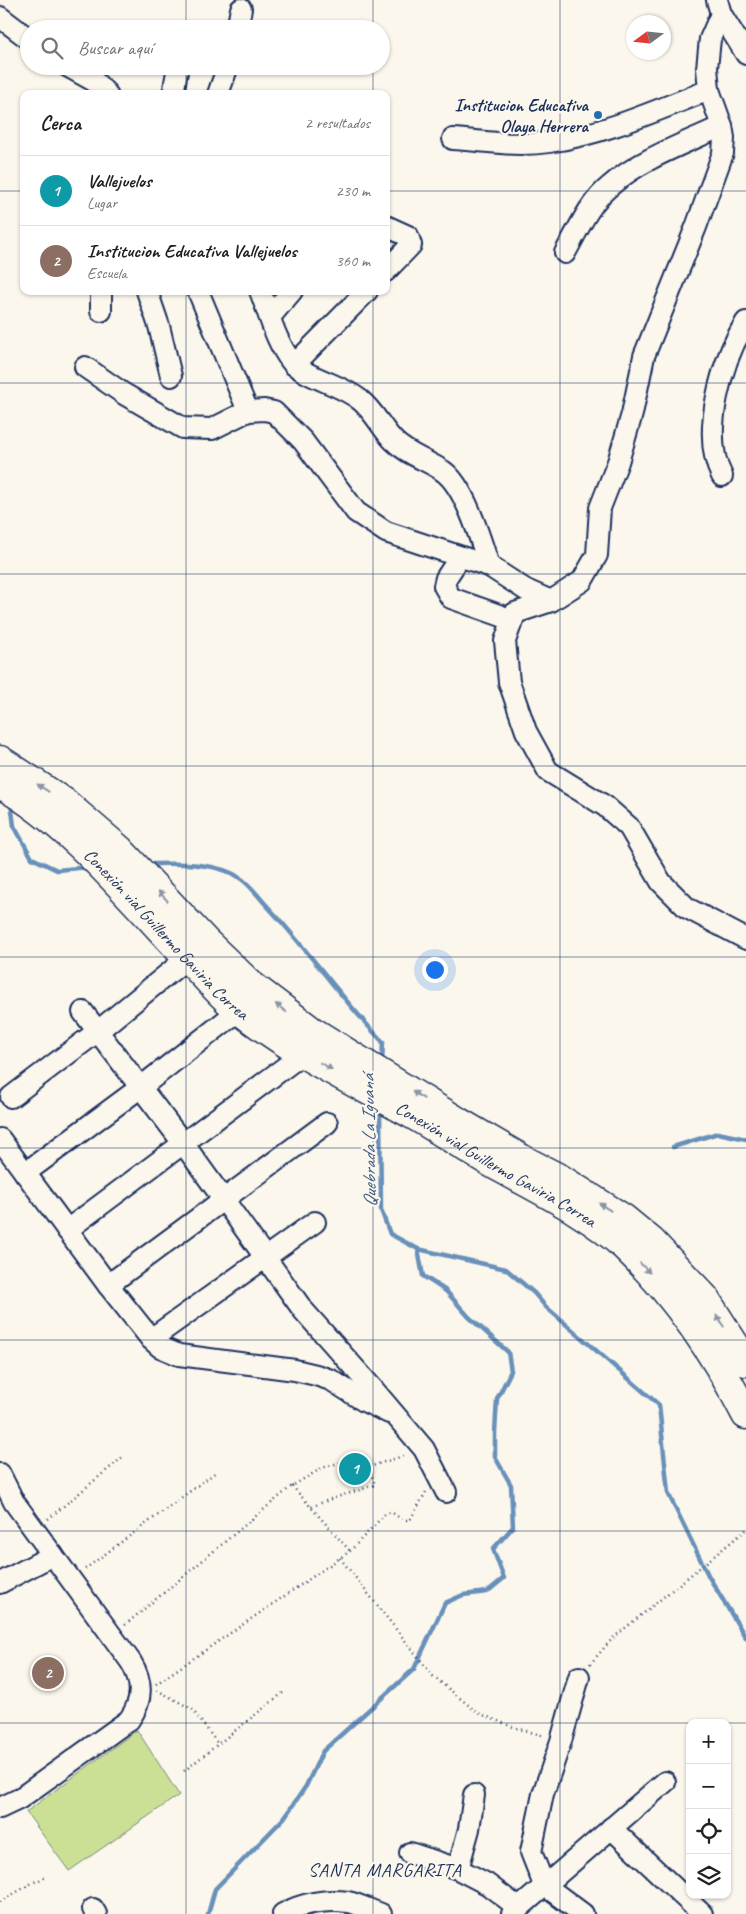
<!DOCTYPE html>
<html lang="es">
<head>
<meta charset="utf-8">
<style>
  :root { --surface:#fff; --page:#f2f2f2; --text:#202124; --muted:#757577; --line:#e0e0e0; --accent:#2563eb }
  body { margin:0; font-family:Caveat,sans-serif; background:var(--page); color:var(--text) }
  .controls { position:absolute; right:15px; bottom:15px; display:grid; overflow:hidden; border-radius:10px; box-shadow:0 1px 4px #0004 }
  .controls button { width:45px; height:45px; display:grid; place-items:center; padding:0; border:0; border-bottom:1px solid var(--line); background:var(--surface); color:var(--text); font:25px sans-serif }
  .compass { position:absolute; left:626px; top:15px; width:45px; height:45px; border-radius:50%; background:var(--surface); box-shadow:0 1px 4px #0004; rotate:255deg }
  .you { position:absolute; left:434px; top:969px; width:18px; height:18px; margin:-12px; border:4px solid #fff; border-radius:50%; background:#1a73e8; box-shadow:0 0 0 8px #1a73e833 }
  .badge { display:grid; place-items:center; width:32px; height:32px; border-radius:50%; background:var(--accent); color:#fff; font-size:16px; font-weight:700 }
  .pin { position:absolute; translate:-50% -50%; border:2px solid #fff; box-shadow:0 1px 5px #0006 }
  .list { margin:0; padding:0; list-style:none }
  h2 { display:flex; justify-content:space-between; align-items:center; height:65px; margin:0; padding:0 20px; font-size:21px }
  h2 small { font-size:16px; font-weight:400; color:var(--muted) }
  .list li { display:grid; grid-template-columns:32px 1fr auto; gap:15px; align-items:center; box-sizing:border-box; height:70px; padding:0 20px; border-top:1px solid var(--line) }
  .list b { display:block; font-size:19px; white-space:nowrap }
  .list p { margin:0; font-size:16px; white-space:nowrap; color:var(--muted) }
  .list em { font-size:16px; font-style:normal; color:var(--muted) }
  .icon { flex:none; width:28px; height:28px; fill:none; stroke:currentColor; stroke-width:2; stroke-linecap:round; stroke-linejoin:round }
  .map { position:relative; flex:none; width:746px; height:1914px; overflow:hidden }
  .search { position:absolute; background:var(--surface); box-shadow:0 1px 4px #0004; left:20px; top:20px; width:370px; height:55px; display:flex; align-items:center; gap:12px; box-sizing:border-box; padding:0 18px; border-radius:28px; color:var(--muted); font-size:19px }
  .panel { position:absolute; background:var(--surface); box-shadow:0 1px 4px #0004; left:20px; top:90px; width:370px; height:205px; border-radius:10px }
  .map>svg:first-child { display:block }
  .green { fill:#cce095; stroke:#74887a }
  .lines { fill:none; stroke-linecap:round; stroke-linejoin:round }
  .stream { stroke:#6790ba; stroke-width:4.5 }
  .minor-casing { stroke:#1b2f5e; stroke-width:24 }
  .highway-casing { stroke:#1b2f5e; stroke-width:31 }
  .path { stroke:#1b2f5e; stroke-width:2.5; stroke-dasharray:1 4; stroke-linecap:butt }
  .minor { stroke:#fbf7ec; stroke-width:20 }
  .highway { stroke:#fbf7ec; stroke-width:28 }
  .oneway { fill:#8b93a5 }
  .grid { fill:none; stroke:#1b2f5e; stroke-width:1; stroke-opacity:0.55 }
  .poi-dot { fill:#1f6fb2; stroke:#fbf7ec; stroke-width:2 }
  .labels { text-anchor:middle; stroke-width:4.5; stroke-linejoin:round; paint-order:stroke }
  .poi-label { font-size:18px; font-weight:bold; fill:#1b2f5e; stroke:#fbf7ec; text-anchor:end }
  .street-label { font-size:18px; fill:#1b2f5e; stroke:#fbf7ec }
  .water-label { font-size:19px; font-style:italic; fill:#3a5884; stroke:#fbf7ec }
  .neighbourhood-label { font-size:19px; letter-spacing:1px; fill:#1b2f5e; stroke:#fbf7ec }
</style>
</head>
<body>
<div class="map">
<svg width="746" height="1914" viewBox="0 0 746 1914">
  <rect width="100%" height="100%" fill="#fbf7ec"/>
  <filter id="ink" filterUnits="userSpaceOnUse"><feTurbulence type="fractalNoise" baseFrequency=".02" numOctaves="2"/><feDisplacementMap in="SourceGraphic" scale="10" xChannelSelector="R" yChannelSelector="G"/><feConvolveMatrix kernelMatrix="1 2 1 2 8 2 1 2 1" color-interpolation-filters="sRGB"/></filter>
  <g filter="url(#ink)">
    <polygon class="green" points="137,1730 179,1795 69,1871 26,1812"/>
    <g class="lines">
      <g class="stream">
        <polyline points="11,803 14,826 32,858 57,870 89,867"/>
        <path d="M146 864C174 864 216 861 240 878 251 885 260 899 269 908 309 951 342 1000 383 1042L382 1063"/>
        <polyline points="380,1108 381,1210 390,1234 418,1249 506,1269 534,1293 546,1307 659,1405 668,1493 709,1577 746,1638"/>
        <polyline points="673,1147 718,1133 746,1139"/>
        <polyline points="208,1914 215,1889 284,1818 306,1786 323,1751 414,1669 445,1603 463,1595 487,1592 504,1578 493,1549 513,1527 511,1485 495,1457 495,1432 497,1399 511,1371 508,1352 469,1317 446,1291 423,1276 418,1249"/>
      </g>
      <defs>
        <g id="minor">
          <polyline points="717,0 721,14 746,54"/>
          <polyline points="721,14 710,39 707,68 709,90 722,126 724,138 723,153 696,227 644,356 632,414 618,462 600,508 597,555 582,581 551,601 515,613 505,641 509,682 526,731 548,771 605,806 629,827 661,882 687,908 746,939"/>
          <polyline points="0,17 29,39"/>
          <polyline points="237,29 241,9"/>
          <polyline points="67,66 94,81 107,94"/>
          <polyline points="173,94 178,66"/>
          <polyline points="218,94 228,66"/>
          <path d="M453 139C484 141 517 147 549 142 605 134 657 110 709 90"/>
          <polyline points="386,226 408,236 411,245 386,271"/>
          <path d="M565 253C578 230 589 203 610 186 642 158 684 144 722 126"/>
          <polyline points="101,291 101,311"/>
          <polyline points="147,291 159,326 171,376"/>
          <polyline points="198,291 248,411"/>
          <path d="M260 291C269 314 276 342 291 361 305 378 341 384 360 400 374 411 382 429 394 441 408 455 427 460 443 471 465 486 481 541 489 566"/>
          <polyline points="270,317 292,291"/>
          <polyline points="294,365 367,291"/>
          <polyline points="85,367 124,394 183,428 212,429 248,411 264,410 274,412 303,441 356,512 386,532 489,566 526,590 551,601"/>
          <path d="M722 476C700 434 722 360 746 322"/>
          <polyline points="460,557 446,578 444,586 451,598 513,620"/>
          <polyline points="83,1012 183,1143 303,1310 373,1389 424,1449 446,1492"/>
          <polyline points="11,1097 98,1031 180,964"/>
          <polyline points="0,1139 108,1285 151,1339 160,1347 179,1355 295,1370 316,1375 331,1380 364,1401 389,1413"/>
          <polyline points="25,1173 141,1087 233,1015"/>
          <polyline points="67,1230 292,1062"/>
          <polyline points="108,1285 327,1123"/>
          <polyline points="151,1339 315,1222"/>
          <path d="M0 1474 14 1502 131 1662C143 1682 143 1701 129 1720L19 1799 0 1808"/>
          <polyline points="0,1583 53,1555"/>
          <polyline points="579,1677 561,1741 543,1794 531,1852 544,1885 583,1914"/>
          <polyline points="611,1828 702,1914"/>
          <polyline points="410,1853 458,1869 487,1884 519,1908"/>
          <polyline points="458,1869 469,1829 474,1795"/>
          <polyline points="93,1909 96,1914"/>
          <path d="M283 1914C302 1903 326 1899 348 1902 358 1904 370 1910 381 1914"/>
          <polyline points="512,1914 665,1782"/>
        </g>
        <g id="highway">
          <polyline points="0,760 64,802 120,850 207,943 251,985 312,1031 459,1122 524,1160 561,1179 623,1218 651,1241 705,1298 746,1362"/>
          <path id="s1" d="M0 784C72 824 135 904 192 963 206 978 219 993 234 1006 288 1050 352 1081 413 1115 443 1132 471 1152 502 1169 543 1192 589 1214 624 1246 675 1295 714 1352 746 1415"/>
        </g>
      </defs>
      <use href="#minor" class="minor-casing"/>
      <use href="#highway" class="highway-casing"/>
      <g class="path">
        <polyline points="369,1467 406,1455"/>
        <polyline points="292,1486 350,1551"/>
        <polyline points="48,1519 124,1456"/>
        <polyline points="340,1558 433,1676 478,1713 513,1727 544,1736"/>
        <polyline points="85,1569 216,1472"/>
        <polyline points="125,1625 292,1486 322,1468 365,1455 375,1485 331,1499 311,1507"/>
        <polyline points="590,1664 613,1638 746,1530"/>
        <polyline points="156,1684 340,1558 350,1551 385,1514 391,1512 403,1520 410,1520 426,1492"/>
        <polyline points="157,1690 192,1709 218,1744"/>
        <polyline points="184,1771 284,1692"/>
        <polyline points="0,1902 32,1883 46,1877"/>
      </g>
      <use href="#minor" class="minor"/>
      <use href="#highway" class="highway"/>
    </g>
    <defs><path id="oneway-solid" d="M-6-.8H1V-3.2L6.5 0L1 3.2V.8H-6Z" transform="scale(1.25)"/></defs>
    <g class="oneway">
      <use href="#oneway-solid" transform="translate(43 788) rotate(-147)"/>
      <use href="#oneway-solid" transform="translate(163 896) rotate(-133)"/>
      <use href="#oneway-solid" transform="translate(281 1008) rotate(-143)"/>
      <use href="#oneway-solid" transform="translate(326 1066) rotate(29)"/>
      <use href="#oneway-solid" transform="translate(418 1095) rotate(-147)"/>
      <use href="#oneway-solid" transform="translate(605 1207) rotate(-147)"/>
      <use href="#oneway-solid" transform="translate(645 1268) rotate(45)"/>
      <use href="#oneway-solid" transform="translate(720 1321) rotate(-124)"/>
    </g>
  </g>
  <path class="grid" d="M186 0V29M373 0V29M560 0V1914M186 66V94M373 66V94M0 191H24M386 191H746M186 291V1914M373 291V1914M0 383H746M0 574H746M0 766H746M0 957H746M0 1148H746M0 1340H746M0 1531H746M0 1723H746"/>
  <circle class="poi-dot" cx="598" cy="115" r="5"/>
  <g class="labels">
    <g class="poi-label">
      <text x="588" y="111">Institucion Educativa<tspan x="588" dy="21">Olaya Herrera</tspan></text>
    </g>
    <g class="street-label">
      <text dy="6" stroke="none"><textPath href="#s1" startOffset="225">Conexión vial Guillermo Gaviria Correa</textPath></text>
      <text dy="6" stroke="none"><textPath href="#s1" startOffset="630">Conexión vial Guillermo Gaviria Correa</textPath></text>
    </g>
    <g class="water-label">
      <text transform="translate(368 1141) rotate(-91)" y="7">Quebrada La Iguaná</text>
    </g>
    <g class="neighbourhood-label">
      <text x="385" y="1876">SANTA MARGARITA</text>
    </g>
  </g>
</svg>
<div class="controls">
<button>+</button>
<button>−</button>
<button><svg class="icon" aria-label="locate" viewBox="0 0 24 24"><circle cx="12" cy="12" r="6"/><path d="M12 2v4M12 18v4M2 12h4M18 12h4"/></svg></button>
<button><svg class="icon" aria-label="layers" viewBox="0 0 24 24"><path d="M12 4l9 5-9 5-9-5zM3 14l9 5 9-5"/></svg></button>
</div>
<svg class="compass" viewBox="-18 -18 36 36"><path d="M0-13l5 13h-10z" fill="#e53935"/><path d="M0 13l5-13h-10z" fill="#757577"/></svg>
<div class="you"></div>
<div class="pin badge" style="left:355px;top:1469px;background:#0f9aa8">1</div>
<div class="pin badge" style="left:48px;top:1673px;background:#8d6e63">2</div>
<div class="search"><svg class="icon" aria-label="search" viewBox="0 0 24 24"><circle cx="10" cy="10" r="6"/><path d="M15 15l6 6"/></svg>Buscar aquí</div>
<section class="panel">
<h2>Cerca<small>2 resultados</small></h2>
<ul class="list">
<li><span class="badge" style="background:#0f9aa8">1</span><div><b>Vallejuelos</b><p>Lugar</p></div><em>230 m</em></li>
<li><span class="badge" style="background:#8d6e63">2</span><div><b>Institucion Educativa Vallejuelos</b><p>Escuela</p></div><em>360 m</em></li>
</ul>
</section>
</div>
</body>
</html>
